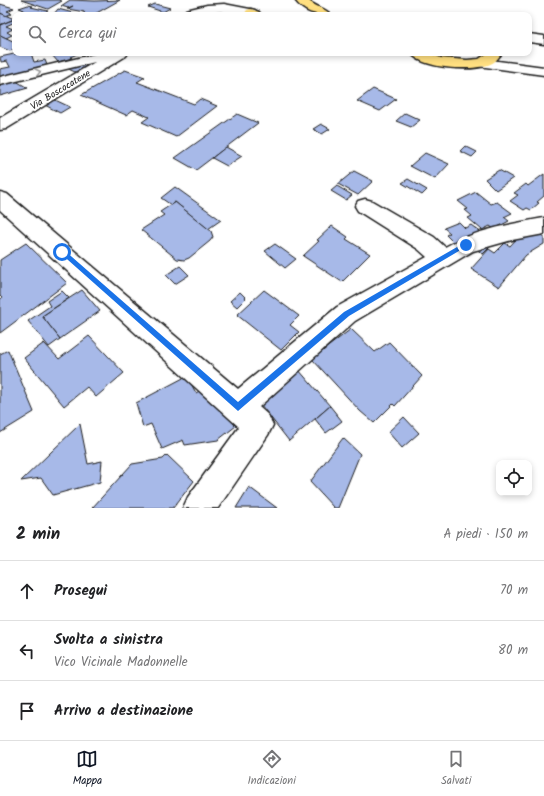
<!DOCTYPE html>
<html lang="it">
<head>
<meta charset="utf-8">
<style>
  :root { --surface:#fff; --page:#f2f2f2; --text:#202124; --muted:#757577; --line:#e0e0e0; --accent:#111827 }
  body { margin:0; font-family:Kalam,sans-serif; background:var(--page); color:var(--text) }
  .controls { position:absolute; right:12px; bottom:12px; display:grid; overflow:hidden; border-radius:8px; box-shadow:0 2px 6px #0003 }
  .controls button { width:36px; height:36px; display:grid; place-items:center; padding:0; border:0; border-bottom:1px solid var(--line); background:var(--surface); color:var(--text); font:20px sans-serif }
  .stop { position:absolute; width:12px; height:12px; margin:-9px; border:3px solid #1a73e8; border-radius:50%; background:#fff }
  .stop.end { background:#1a73e8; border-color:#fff; box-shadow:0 1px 4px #0008 }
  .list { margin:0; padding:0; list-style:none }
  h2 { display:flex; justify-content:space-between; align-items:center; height:52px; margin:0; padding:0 16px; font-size:17px }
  h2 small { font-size:13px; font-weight:400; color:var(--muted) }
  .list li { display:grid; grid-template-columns:26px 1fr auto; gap:12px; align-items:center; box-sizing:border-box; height:60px; padding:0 16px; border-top:1px solid var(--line) }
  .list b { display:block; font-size:15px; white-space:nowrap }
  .list p { margin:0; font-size:13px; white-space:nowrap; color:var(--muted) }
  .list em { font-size:13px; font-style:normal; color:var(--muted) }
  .icon { flex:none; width:22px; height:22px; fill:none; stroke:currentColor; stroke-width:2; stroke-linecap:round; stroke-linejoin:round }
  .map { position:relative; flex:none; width:544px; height:508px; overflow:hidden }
  .search { position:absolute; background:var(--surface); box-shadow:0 2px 6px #0003; left:12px; right:12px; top:12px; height:44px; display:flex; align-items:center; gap:10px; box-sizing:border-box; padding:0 14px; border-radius:8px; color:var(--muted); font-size:15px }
  .sheet { height:232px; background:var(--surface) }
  nav { display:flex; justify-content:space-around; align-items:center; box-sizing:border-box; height:56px; border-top:1px solid var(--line); background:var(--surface); font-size:11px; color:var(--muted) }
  nav a { display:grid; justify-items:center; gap:2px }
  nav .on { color:var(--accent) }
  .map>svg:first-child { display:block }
  .building { fill:#a7b9e8; stroke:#1c1c1c }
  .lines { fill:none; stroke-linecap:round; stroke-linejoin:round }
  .minor-casing { stroke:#1c1c1c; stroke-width:3 }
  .major-casing { stroke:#1c1c1c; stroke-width:3 }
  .highway-casing { stroke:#1c1c1c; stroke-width:3 }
  .minor { fill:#fff; fill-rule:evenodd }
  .major { fill:#ffdf80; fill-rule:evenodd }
  .highway { fill:#ffdf80; fill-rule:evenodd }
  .oneway { stroke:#999 }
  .route { fill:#1a73e8 }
  .labels { text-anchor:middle; stroke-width:3.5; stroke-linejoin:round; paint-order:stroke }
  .far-street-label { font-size:10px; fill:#1c1c1c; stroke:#fff }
</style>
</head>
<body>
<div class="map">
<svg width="544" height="508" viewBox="0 0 544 508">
  <rect width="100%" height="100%" fill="#fff"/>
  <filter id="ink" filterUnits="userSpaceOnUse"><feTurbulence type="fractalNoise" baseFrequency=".025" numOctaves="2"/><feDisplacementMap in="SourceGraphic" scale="8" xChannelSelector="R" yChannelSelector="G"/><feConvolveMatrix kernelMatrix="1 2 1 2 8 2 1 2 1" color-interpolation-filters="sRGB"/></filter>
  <g filter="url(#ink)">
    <g class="building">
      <polygon points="21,0 59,0 62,1 48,9"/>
      <polygon points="70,0 95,1 120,0 93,15 53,15 58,9 81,15 85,12 67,9 73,6 68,8 61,6"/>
      <polygon points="0,4 14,8 7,11 12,13 6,16 0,13"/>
      <polygon points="155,4 170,8 163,12 148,7"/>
      <polygon points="28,5 33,6 31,7 48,11 41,15 17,15 24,10 19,8"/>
      <polygon points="0,13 12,18 14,19 0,25"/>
      <polygon points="15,19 15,22 6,26 13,29 7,32 12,35 6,38 0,35 0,25"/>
      <polygon points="0,35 15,42 15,48 10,51 0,47"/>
      <polygon points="19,53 31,53 34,62 45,60 47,65 0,77 0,69 10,67 7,61 1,62 0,57"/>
      <polygon points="54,53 80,53 70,57 72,58 58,62 51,54"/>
      <polygon points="80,62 87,66 75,72 64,67"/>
      <polygon points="125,70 145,77 137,82 194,104 200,99 217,106 176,137 142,122 149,117 133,110 126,115 81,95"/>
      <polygon points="16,81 28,88 0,96 0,84"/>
      <polygon points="373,89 396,99 380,111 357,101"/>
      <polygon points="53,99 70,107 60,113 43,104"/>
      <polygon points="405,113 420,120 411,127 396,121"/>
      <polygon points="237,114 258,123 196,170 175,158"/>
      <polygon points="321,124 330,129 322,134 313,129"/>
      <polygon points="465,146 477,152 472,157 460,151"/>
      <polygon points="226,147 242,156 227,166 212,158"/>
      <polygon points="425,153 449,164 435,179 410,166"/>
      <polygon points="499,170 513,178 496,190 485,179"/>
      <polygon points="354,171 373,181 358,195 338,184"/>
      <polygon points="544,174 544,196 537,202 539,203 531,210 527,208 524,210 510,201 518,195 514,193 526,184 528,186"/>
      <polygon points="408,179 427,190 422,195 402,183"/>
      <polygon points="337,186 352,195 346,200 331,191"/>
      <polygon points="175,187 221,220 208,229 175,202 171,205 161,198"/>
      <polygon points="476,192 491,204 497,202 512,213 504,217 509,221 494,229 490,226 482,230 468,218 472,216 465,210 468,209 458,201"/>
      <polygon points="175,202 211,231 213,237 210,241 189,258 184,260 177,259 141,230 164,215 160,212"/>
      <polygon points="459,222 465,228 471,225 483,234 455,244 446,235 450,233 444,228"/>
      <polygon points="332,226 348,237 346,239 370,254 342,282 303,256 319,241 317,240"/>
      <polygon points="536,232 544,237 544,244 526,255 499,287 471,269 489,249 495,253 505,243 510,246 520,235"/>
      <polygon points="26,243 67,283 0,333 0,299 2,298 0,296 0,260"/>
      <polygon points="484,243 490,247 483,254 476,249"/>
      <polygon points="275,244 296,259 285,268 265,251"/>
      <polygon points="180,266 189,275 175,284 166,275"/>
      <polygon points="82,290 100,311 60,339 42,316"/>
      <polygon points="264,290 299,316 290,325 299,332 281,350 237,315"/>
      <polygon points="62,291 69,298 42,316 60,339 49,347 28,321 50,306 47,301"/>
      <polygon points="240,292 246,298 237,307 230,301"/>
      <polygon points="351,329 375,352 389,342 422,376 395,406 393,404 374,423 360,411 312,359"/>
      <polygon points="89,336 124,373 96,397 87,387 64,406 24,358 44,343 59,359"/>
      <polygon points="8,350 34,412 0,433 0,354"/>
      <polygon points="298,369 330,406 289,441 257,400"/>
      <polygon points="187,376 196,393 204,388 236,426 218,440 185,445 183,440 162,449 151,424 143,427 136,403"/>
      <polygon points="330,406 342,421 326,433 315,419"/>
      <polygon points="404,417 419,433 402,448 388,432"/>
      <polygon points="80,424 88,464 102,461 100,482 53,495 41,478 21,481"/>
      <polygon points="343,438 360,454 338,508 334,508 310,482"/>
      <polygon points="167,455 194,481 173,508 92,508 132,464 163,459"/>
      <polygon points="249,487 277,508 236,508"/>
    </g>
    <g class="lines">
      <defs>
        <g id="minor">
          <path d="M224 4 255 10 257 13 256 15C245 15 235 12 224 12 211 11 198 15 185 15L184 13 186 10 207 5Z"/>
          <polygon points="529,34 544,36 544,44 529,42"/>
          <polygon points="99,53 128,53 126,56 6,129 0,130 0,118 95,62 0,85 0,77"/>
          <polygon points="483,59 544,67 544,75 478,66 476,63 478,60"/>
          <path d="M0 192 7 194 238 389 337 307 427 257 418 249 358 211 355 206 358 201 365 199 372 201 434 237 445 247C475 230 511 224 544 218V234L512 240 473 251 355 321 259 407 268 415 273 425 268 435 218 508H183L188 497 239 427 0 210Z"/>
        </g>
        <g id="major">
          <polygon points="251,9 259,12 261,15 246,15 245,13 247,10"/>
          <path d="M411 53H429L441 58 467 60 479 59 488 53H502C498 58 495 63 488 65 471 71 422 69 411 53Z"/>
        </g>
        <path id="highway" d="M295 0H308C314 7 326 8 331 15 315 15 305 13 295 0Z"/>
      </defs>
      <use href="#minor" class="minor-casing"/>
      <use href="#major" class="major-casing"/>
      <use href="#highway" class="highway-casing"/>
      <use href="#minor" class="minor"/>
      <use href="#major" class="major"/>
      <use href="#highway" class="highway"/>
    </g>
    <defs><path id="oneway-chevron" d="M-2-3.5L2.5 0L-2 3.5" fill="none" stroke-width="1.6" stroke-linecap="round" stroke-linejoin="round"/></defs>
    <use class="oneway" href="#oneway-chevron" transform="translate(38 72) rotate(-14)"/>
  </g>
  <polygon class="route" points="464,243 468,243 469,245 349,316 238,411 59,252 62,249 64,250 238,402 344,312"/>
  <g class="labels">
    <g class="far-street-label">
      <text transform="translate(60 89) rotate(-31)" y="4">Via Boscocatene</text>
    </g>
  </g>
</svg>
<div class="controls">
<button><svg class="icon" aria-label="locate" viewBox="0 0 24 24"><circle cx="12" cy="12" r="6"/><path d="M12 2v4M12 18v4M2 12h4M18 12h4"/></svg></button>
</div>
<div class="stop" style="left:62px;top:252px"></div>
<div class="stop end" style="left:466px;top:245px"></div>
<div class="search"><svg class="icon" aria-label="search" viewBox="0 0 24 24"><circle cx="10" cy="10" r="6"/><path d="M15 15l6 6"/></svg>Cerca qui</div>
</div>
<section class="sheet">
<h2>2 min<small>A piedi · 150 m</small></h2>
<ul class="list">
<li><svg class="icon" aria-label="ahead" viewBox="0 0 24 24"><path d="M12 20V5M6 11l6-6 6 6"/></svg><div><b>Prosegui</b></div><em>70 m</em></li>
<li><svg class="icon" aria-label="left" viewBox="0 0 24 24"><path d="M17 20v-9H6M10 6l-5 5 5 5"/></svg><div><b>Svolta a sinistra</b><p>Vico Vicinale Madonnelle</p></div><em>80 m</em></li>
<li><svg class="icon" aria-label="arrive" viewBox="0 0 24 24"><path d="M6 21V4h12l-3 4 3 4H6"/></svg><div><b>Arrivo a destinazione</b></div></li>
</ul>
</section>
<nav>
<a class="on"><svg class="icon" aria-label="map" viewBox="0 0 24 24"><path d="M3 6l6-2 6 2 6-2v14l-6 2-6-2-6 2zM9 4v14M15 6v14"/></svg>Mappa</a>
<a><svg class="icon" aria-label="directions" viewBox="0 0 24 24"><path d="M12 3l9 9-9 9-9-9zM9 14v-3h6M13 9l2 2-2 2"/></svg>Indicazioni</a>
<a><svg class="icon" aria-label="saved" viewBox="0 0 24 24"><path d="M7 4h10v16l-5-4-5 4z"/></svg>Salvati</a>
</nav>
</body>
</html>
